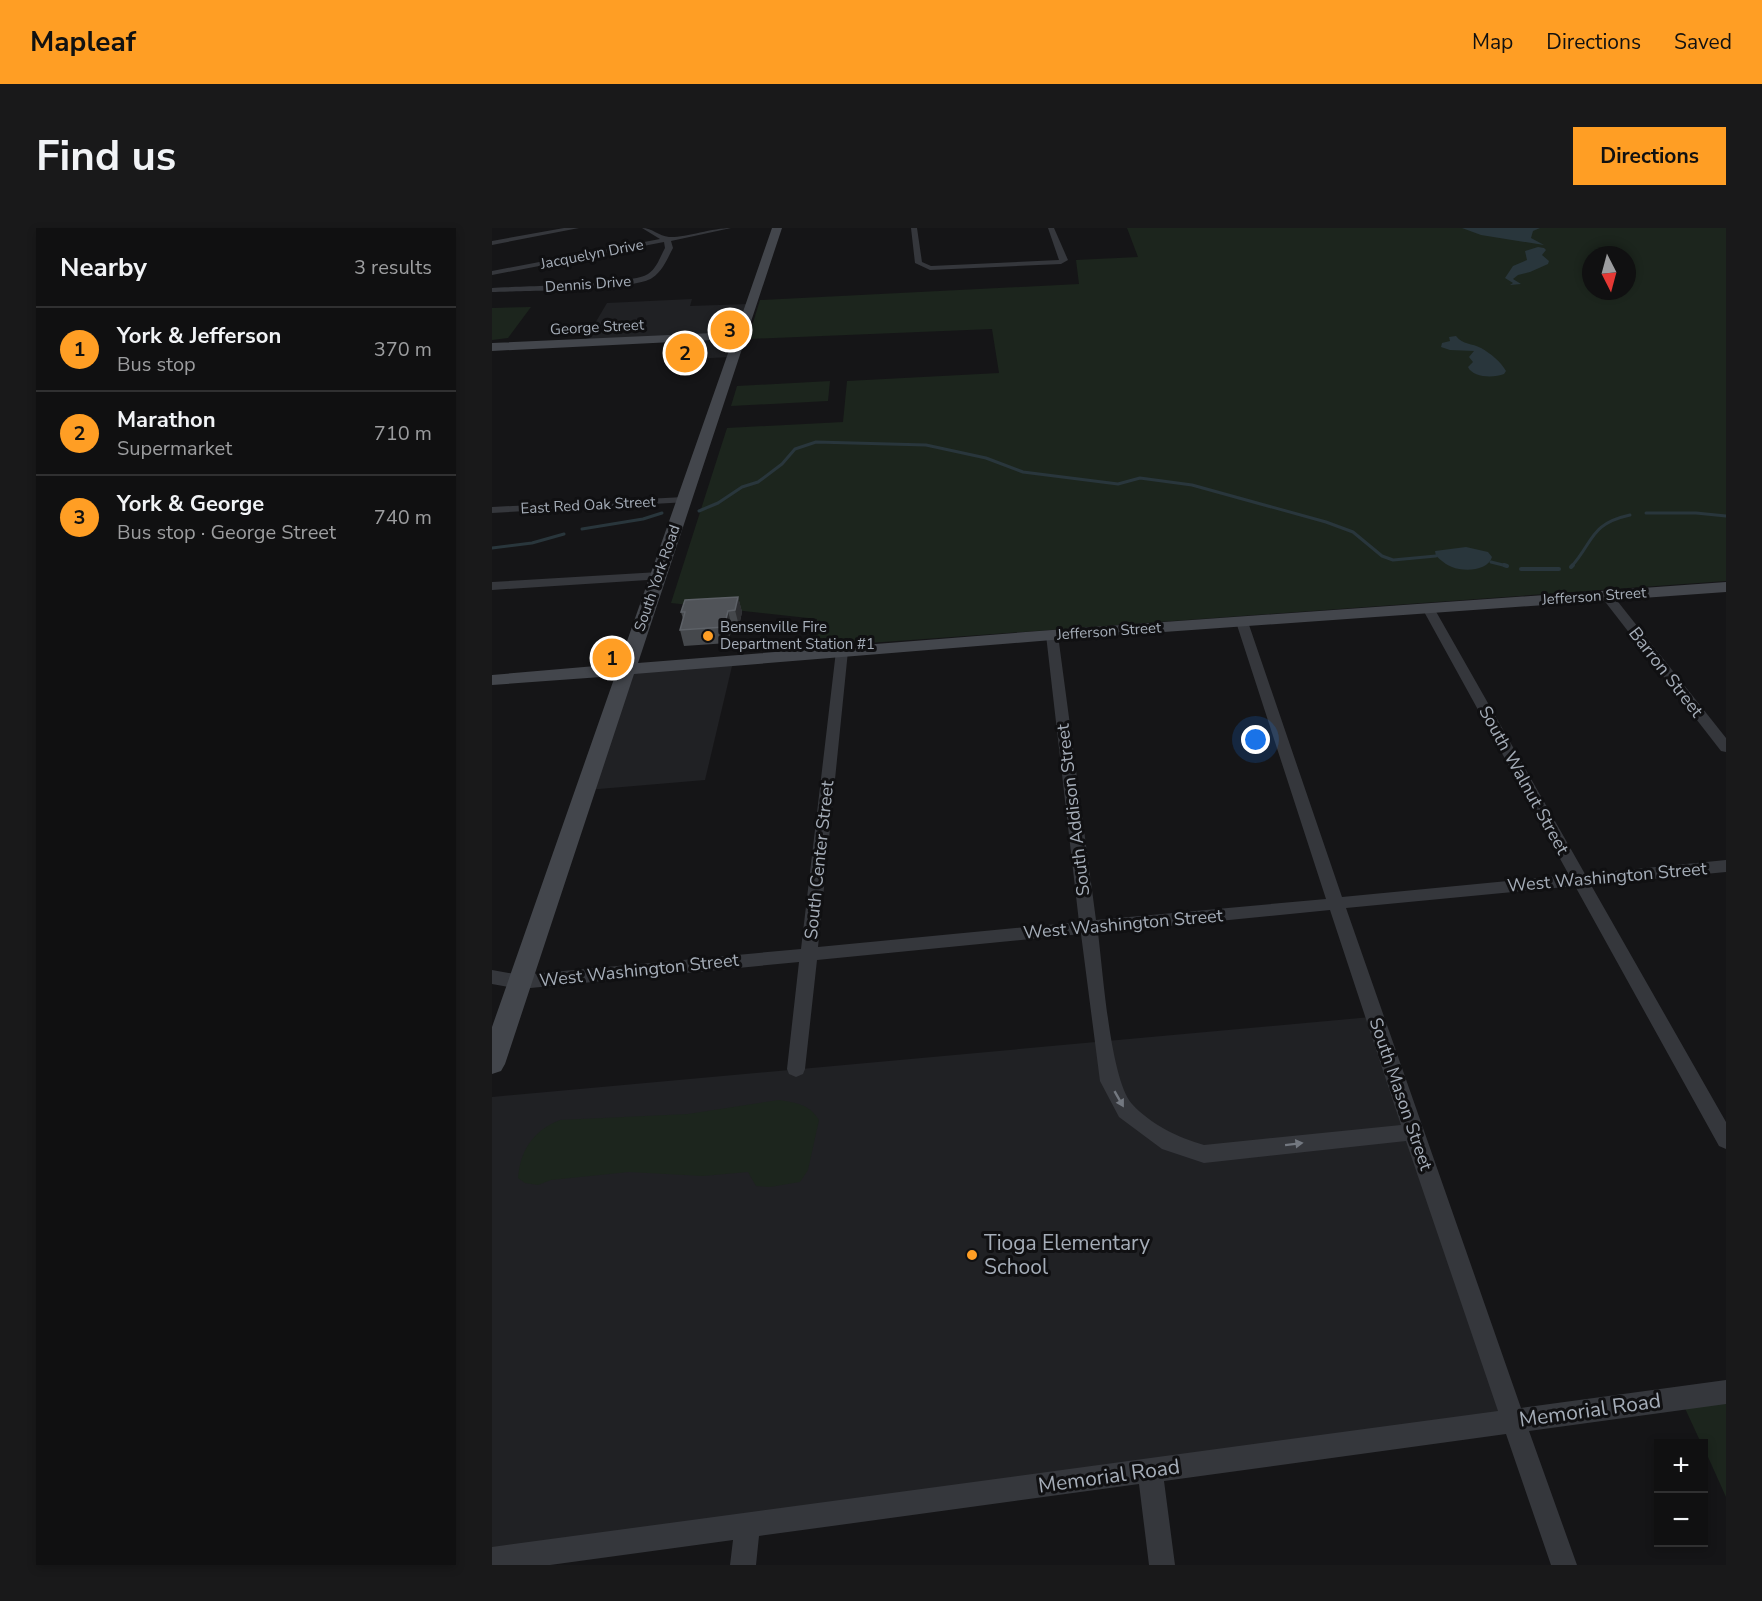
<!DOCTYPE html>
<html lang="en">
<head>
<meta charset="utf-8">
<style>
  :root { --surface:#101011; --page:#19191a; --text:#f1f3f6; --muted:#9c9d9f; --line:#303031; --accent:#ff9e24 }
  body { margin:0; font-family:"Nunito Sans",sans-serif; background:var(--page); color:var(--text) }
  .controls { position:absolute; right:18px; bottom:18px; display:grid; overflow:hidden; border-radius:0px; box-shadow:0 3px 9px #0003 }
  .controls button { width:54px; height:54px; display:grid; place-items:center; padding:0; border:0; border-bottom:2px solid var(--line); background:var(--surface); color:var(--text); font:30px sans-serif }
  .compass { position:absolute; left:1090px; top:18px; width:54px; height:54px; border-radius:50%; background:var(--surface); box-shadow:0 3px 9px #0003; rotate:174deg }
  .you { position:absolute; left:764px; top:512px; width:21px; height:21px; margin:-15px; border:4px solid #fff; border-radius:50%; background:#1a73e8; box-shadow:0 0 0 9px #1a73e833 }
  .badge { display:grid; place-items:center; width:39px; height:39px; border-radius:50%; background:var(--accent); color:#111; font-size:20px; font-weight:700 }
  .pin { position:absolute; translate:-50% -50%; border:3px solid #fff; box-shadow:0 2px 6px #0006 }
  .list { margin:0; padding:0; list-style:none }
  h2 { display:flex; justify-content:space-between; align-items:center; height:78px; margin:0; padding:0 24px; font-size:26px }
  h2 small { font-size:20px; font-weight:400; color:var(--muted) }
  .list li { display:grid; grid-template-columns:39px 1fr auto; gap:18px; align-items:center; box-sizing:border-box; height:84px; padding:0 24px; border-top:2px solid var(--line) }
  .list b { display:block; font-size:22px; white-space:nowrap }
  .list p { margin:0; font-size:20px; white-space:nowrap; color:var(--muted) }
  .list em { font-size:20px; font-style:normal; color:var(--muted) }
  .map { position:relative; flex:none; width:1234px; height:1337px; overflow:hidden; border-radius:0px }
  header { display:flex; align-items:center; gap:36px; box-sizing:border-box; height:84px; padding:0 30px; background:var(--accent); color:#111 }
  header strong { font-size:28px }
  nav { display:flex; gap:33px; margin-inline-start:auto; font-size:21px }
  .intro { display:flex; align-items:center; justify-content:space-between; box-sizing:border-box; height:144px; padding:0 36px }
  h1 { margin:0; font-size:42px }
  .button { padding:15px 27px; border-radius:0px; background:var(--accent); color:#111; font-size:21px; font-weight:700 }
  main { display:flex; gap:36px; padding:0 36px }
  aside { flex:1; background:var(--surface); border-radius:0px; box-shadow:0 3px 9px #0003 }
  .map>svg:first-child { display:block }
  .built { fill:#202124 }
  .green { fill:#1c251d; fill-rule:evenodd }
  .water { fill:#29363c }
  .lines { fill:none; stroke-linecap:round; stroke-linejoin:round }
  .stream-far1 { stroke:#29363c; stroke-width:3 }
  .stream { stroke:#29363c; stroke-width:4 }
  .street { fill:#35373c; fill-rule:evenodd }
  .secondary { fill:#43464c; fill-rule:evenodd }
  .wall { fill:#45484c }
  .shaded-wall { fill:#2e2f32 }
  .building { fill:#505358; stroke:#5d6167; stroke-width:1.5 }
  .oneway { fill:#737880 }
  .poi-dot { fill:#ff9e24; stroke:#101012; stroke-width:2 }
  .labels { text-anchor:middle; stroke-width:6; stroke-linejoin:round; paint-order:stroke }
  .far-street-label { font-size:15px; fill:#a5adb8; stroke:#101012 }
  .far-poi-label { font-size:15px; fill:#a5adb8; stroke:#101012; text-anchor:start }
  .street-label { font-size:18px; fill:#a5adb8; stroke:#101012 }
  .near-poi-label { font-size:21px; fill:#a5adb8; stroke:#101012; text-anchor:start }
  .near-street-label { font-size:21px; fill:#a5adb8; stroke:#101012 }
</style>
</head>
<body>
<header>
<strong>Mapleaf</strong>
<nav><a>Map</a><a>Directions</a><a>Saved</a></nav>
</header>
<div class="intro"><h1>Find us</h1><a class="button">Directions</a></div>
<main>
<aside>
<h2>Nearby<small>3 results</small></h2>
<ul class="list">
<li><span class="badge">1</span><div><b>York &amp; Jefferson</b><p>Bus stop</p></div><em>370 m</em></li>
<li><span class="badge">2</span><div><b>Marathon</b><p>Supermarket</p></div><em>710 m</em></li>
<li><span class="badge">3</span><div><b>York &amp; George</b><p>Bus stop · George Street</p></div><em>740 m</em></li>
</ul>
</aside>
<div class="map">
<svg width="1234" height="1337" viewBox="0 0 1234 1337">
  <rect width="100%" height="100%" fill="#151517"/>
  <g class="built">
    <polygon points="200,71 198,78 257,76 246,107 92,114 115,75"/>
    <polygon points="245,108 238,129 182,132 191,110"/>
    <polygon points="241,434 213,552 95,562 136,443"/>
    <polygon points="879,789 1012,1185 0,1321 0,869"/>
  </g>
  <g class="green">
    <path d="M635 0H1234V353L322 419 325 391 179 375 235 200 351 194 355 153 507 145 500 101 256 111 268 72 587 56 584 32 646 29ZM1099 27H1135V63H1099Z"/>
    <polygon points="39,79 16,110 0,112 0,80"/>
    <polygon points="338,153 336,173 239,178 245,158"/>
    <path d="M287 872C305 875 317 876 327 892L316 942 308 954 278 959 264 958 256 944 211 948 137 944 59 952 46 957 33 955 26 950C28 922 42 902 68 892L196 886Z"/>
    <polygon points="1234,1170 1234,1269 1212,1220 1212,1216 1209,1215 1191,1176"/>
  </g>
  <g class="water">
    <polygon points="970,0 1048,0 1041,3 1039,10 1052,17 989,7"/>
    <polygon points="1046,19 1052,20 1054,22 1050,27 1057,33 1056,36 1038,44 1026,47 1021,51 1029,56 1018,57 1021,55 1013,50 1021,38 1035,32 1033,23"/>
    <path d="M964 108C971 117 980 115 989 120 998 125 1009 134 1014 143L1012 146C1002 150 981 150 976 139L981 134 977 129 982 123 958 122 949 119 950 115 958 113 957 109Z"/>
    <path d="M974 319 996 324 1000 329C996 343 972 344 960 339 954 337 949 332 944 328L943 323Z"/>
  </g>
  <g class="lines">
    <g class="stream-far1">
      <polyline points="207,283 226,275 250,259 266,254 290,236 303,221 324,214 434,217 494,230 531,244 626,256 648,250 700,257 834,294 861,304 890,328 901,332 944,328"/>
      <polyline points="1154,285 1204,285 1234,288"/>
      <polyline points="90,301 151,291 170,285"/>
      <polyline points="0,320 40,315 72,306"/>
      <polyline points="999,334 1015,338"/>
      <path d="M1079 339C1102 314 1097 296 1138 287"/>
    </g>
    <g class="stream">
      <polyline points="1012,337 1015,338"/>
      <polyline points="1079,339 1081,337"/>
      <polyline points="1029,341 1067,341"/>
    </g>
    <g class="street">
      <polygon points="72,0 87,0 0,17 0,13"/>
      <path d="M150 0C160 0 167 8 177 9 192 10 220 0 239 0L179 13 181 20C175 31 171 43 160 50 144 62 27 63 0 64V60C26 58 140 57 156 46 165 40 168 29 173 20L172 14 0 47V43L168 11Z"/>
      <polygon points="419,0 425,0 430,34 439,38 567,32 556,0 562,0 576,32 569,36 438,42 423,35"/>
      <polygon points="192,269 197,272 196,274 0,285 0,279"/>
      <polygon points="167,344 171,345 171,351 0,362 0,354"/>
      <polygon points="1115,364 1119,365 1234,510 1234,524 1229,523 1111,371 1111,365"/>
      <path d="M936 376 942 380 1093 646 1234 632V644L1099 657 1234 894V921L1227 918 1083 658 854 680 1029 1180 1234 1152V1176L1037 1203 1085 1337H1059L1014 1206 672 1253 683 1337H657L647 1256 267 1308 264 1337H238L241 1312 58 1337H0V1319L1006 1183 914 913 712 935 670 921 627 889 608 853 589 706 325 732 313 841 311 846 304 849 297 846 295 841 307 734 28 761 0 756V742L28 747 309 721 344 423 350 419 356 423 326 719 587 694 554 407 560 403 566 407 604 692 834 671 744 394 750 390 756 394 850 669 1077 647 930 380ZM838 682 909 897 712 917C687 910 658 896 640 876 618 851 611 742 606 705Z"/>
    </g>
    <polygon class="secondary" points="280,0 290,0 146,435 560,402 1234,354 1234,364 560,412 142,446 13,836 9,843 0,846 0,799 123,448 0,457 0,447 127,436 241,111 0,123 0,115 244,104"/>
  </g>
  <polygon class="wall" points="246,369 250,384 247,398 240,399 236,415 192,418 188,402 191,391 189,384"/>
  <g class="shaded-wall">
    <polygon points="246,369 250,384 247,398 243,382"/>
    <polygon points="236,383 240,399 236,415 232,399"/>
  </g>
  <polygon class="building" points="246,369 243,382 236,383 232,399 188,402 193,384 189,384 193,372"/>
  <defs><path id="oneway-solid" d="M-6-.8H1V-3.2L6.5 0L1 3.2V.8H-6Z" transform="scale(1.5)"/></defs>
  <g class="oneway">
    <use href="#oneway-solid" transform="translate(627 871) rotate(60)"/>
    <use href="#oneway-solid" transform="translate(802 916) rotate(-7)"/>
  </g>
  <g class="poi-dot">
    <circle cx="216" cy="408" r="6"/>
    <circle cx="480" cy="1027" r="6"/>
  </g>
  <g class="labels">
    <g class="far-street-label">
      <text transform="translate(100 26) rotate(-11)" y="5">Jacquelyn Drive</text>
      <text transform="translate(96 56) rotate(-4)" y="5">Dennis Drive</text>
      <text transform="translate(105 99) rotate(-3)" y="5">George Street</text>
      <text transform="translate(96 277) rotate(-3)" y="5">East Red Oak Street</text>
      <text transform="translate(165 350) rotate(-71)" y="5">South York Road</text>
      <text transform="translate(1102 368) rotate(-4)" y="5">Jefferson Street</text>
      <text transform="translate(617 403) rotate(-4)" y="5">Jefferson Street</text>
    </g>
    <g class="far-poi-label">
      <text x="228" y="404">Bensenville Fire<tspan x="228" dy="17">Department Station #1</tspan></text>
    </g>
    <g class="street-label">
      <text transform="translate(1174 444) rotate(52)" y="6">Barron Street</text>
      <text transform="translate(1032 552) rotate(61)" y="6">South Walnut Street</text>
      <text transform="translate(581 582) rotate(-97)" y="6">South Addison Street</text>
      <text transform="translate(327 632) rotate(-84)" y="6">South Center Street</text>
      <text transform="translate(1115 649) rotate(-5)" y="6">West Washington Street</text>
      <text transform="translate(631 696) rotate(-5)" y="6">West Washington Street</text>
      <text transform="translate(147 742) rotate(-6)" y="6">West Washington Street</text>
      <text transform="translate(909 866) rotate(71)" y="6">South Mason Street</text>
    </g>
    <g class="near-poi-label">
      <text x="492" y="1022">Tioga Elementary<tspan x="492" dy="24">School</tspan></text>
    </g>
    <g class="near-street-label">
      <text transform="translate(1098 1182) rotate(-8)" y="7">Memorial Road</text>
      <text transform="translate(617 1248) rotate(-8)" y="7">Memorial Road</text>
    </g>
  </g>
</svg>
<div class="controls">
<button>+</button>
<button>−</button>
</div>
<svg class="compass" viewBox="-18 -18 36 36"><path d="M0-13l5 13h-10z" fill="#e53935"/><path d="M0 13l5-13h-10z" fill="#9c9d9f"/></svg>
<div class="you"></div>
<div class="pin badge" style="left:120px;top:430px">1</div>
<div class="pin badge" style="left:193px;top:125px">2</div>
<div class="pin badge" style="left:238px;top:102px">3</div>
</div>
</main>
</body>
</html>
